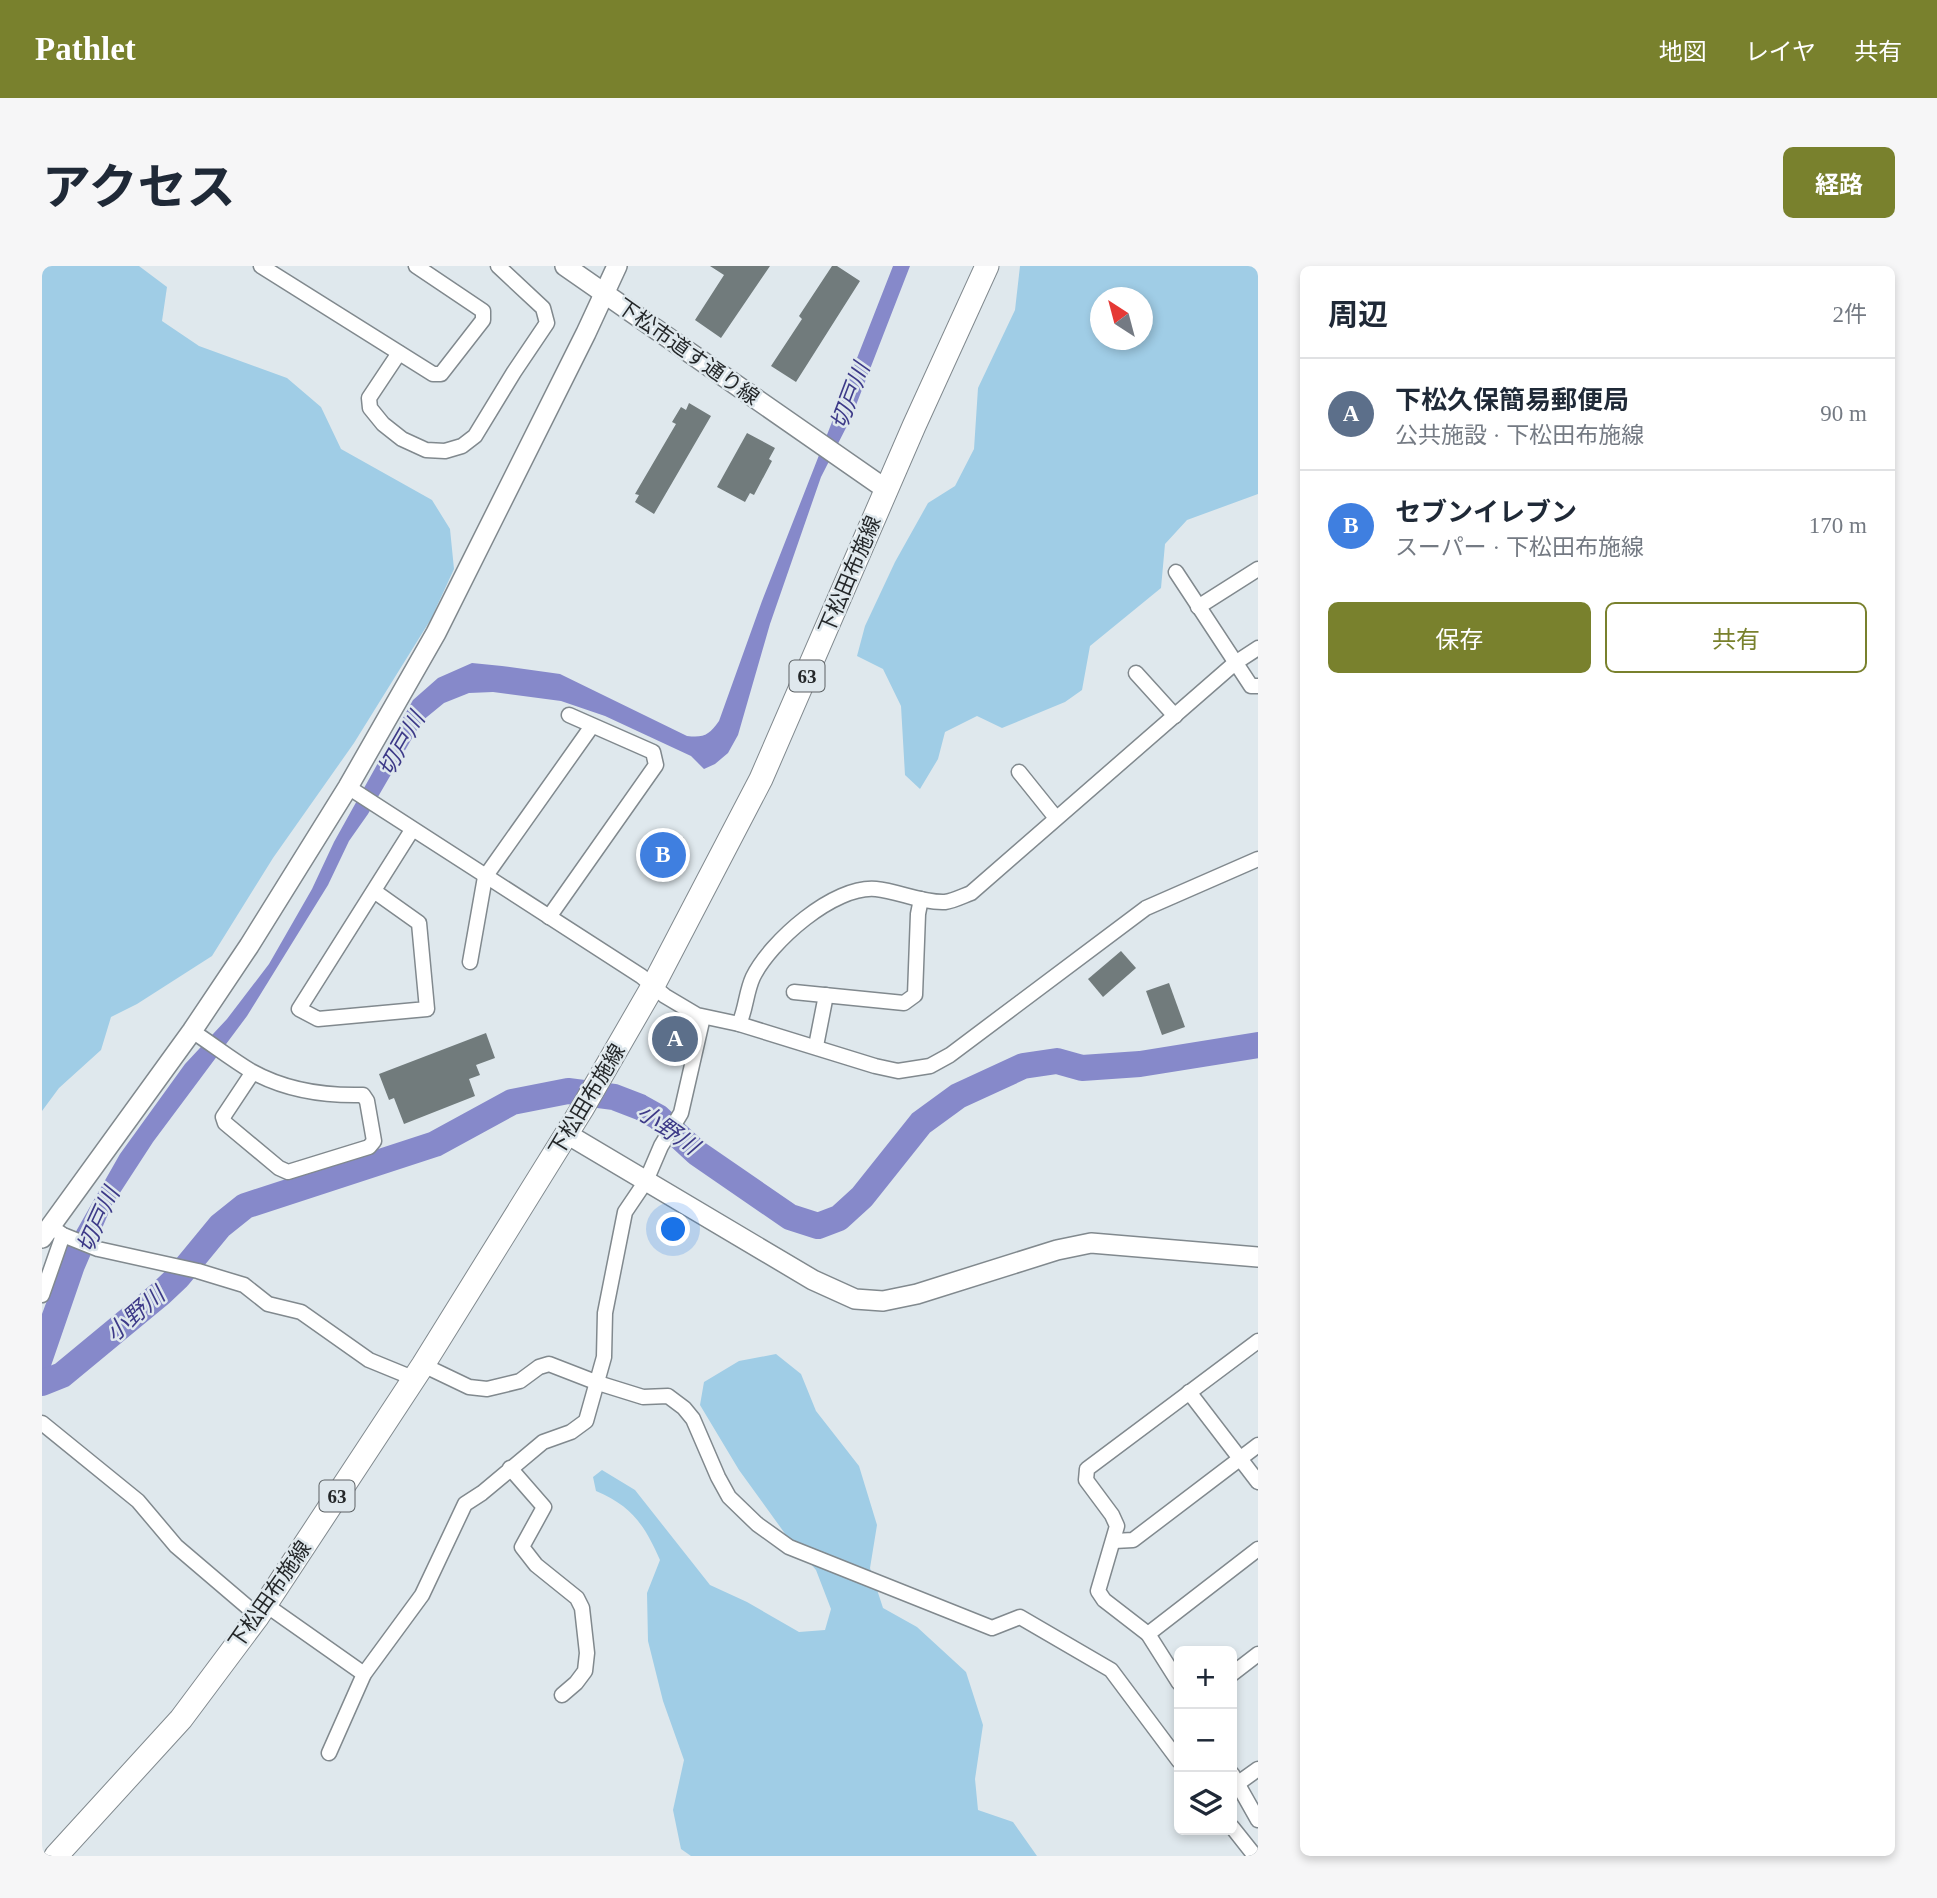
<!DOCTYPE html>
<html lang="ja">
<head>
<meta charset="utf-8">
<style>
  :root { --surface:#fff; --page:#f6f6f7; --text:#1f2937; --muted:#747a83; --line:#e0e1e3; --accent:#79812d }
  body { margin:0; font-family:"Times New Roman","Noto Sans JP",serif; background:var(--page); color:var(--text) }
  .controls { position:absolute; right:21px; bottom:21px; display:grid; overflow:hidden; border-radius:10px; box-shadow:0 4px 10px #0003 }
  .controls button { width:63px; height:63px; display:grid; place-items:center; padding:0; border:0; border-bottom:2px solid var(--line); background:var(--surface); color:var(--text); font:35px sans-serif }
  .compass { position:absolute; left:1048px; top:21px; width:63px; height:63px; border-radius:50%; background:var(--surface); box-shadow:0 4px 10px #0003; rotate:324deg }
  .you { position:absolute; left:632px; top:964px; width:24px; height:24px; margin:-18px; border:5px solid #fff; border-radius:50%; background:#1a73e8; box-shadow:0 0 0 10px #1a73e833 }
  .badge { display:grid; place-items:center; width:46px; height:46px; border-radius:50%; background:var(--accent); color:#fff; font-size:23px; font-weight:700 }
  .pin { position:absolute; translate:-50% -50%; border:4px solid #fff; box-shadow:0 2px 7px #0006 }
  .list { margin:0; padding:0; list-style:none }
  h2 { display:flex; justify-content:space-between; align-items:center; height:91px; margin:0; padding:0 28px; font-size:30px }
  h2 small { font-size:23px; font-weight:400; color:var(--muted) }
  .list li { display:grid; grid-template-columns:46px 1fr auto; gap:21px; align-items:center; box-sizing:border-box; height:112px; padding:0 28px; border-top:2px solid var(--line) }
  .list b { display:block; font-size:26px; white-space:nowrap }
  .list p { margin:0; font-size:23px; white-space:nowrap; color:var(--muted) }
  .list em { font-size:23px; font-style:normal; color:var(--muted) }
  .actions { display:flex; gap:14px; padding:21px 28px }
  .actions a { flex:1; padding:16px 0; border:2px solid var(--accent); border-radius:10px; text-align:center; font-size:24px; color:var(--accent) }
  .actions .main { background:var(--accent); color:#fff }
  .icon { flex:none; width:38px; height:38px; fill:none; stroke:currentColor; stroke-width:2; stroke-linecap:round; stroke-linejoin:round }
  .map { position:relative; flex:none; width:1216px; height:1590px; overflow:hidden; border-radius:10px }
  header { display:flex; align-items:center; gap:42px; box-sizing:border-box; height:98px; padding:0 35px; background:var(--accent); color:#fff }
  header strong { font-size:33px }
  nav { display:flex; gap:38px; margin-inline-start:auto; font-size:24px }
  .intro { display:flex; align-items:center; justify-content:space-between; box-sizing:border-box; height:168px; padding:0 42px }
  h1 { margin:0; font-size:49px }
  .button { padding:18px 32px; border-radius:10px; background:var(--accent); color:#fff; font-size:24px; font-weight:700 }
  main { display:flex; gap:42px; padding:0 42px }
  aside { flex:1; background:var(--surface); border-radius:10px; box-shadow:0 4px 10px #0003 }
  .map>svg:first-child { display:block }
  .green { fill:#a0cde6; fill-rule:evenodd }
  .water { fill:#8689ca }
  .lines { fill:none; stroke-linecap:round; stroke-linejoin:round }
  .river { stroke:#8689ca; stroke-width:26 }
  .building { fill:#717b7c }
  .street-casing { stroke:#81898e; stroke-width:17 }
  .secondary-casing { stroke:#81898e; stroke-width:22 }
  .primary-casing { stroke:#81898e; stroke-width:25 }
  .street { stroke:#fff; stroke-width:14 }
  .secondary { stroke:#fff; stroke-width:19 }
  .primary { stroke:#fff; stroke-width:23 }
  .labels { text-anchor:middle; stroke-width:5; stroke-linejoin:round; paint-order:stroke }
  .shield { fill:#dfe8ed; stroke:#5c6164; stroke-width:2 }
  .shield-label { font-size:19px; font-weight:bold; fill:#242729 }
  .street-label { font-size:21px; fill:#242729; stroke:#dfe8ed }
  .water-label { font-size:23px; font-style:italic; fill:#3d3a88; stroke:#dfe8ed }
</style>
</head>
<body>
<header>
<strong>Pathlet</strong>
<nav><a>地図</a><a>レイヤ</a><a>共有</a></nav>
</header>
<div class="intro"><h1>アクセス</h1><a class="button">経路</a></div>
<main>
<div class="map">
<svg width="1216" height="1590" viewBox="0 0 1216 1590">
  <rect width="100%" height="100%" fill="#dfe8ed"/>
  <g class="green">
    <polygon points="0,0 97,0 125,21 120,55 157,80 245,112 279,141 299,183 390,234 408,263 412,303 389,353 312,477 231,592 170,690 95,738 69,751 59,784 17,822 0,845"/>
    <path d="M978 0H1216V228L1145 254 1123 278 1119 322 1048 380 1040 424 1023 436 960 462 935 450 903 466 896 493 878 523 863 509 859 440 841 403 815 390 823 360 853 296 886 237 913 220 932 183 936 122 973 44ZM1058 32H1100V74H1058Z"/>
    <path d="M734 1088 759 1108 774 1145 817 1200 835 1259 828 1302 841 1342 875 1361 924 1406 941 1459 933 1513 936 1544 971 1556 995 1590H649L639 1583 631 1544 642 1494 621 1435 606 1375 605 1327 618 1294C603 1260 590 1240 554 1225L551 1211 560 1204 593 1224 668 1319 705 1336 757 1366 783 1364 789 1343 774 1304 744 1269 697 1204 658 1139 662 1116 697 1095Z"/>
  </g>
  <path class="water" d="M851 0H868L809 152 779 211 728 358 696 469 686 487 673 498 662 503 649 490 563 450 519 435 451 426 427 427 402 437 380 455 326 548 307 575 286 619 205 750 111 876 70 939 42 1004 0 1126V1048L24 983 78 888 143 798 185 753 227 698 270 623 292 576 371 434 396 412 430 397 460 400 518 408 645 470C662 472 667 469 677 455L720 335Z"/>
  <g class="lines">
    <polyline class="river" points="0,1117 20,1109 118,1028 136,1011 178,960 203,940 393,878 470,836 526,825 572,831 598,841 616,851 655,887 748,951 776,960 797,952 820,931 879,857 916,830 981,800 1015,795 1040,802 1098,798 1216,779"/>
  </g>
  <g class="building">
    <polygon points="668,0 728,0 679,72 653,54 682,9"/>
    <polygon points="790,0 795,0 818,15 754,116 729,100 760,53 757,50"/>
    <polygon points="647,137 669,150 612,248 593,236 597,229 593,228 634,158 630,156 639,141 644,144"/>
    <polygon points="705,167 733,182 727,193 730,195 712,229 708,227 703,236 675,221"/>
    <polygon points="624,563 642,572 620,616 602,607"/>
    <polygon points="1079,685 1094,702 1061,731 1046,713"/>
    <polygon points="1127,717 1143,761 1120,769 1104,725"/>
    <polygon points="444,767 453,792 434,799 438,809 427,813 433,830 362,858 352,832 347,834 337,808"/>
  </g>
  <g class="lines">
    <defs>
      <g id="street">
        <polyline points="219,0 391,108 399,108 441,54 441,45 374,0"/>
        <polyline points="357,87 327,132 328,142 341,158 360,173 384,184 403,185 420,180 433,170 472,106 505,57 501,42 456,0"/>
        <polyline points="1134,306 1209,420 1216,420"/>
        <polyline points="1156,341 1216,303"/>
        <polyline points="1094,407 1133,450"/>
        <polyline points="977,506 1014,552"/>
        <polyline points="306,521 599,710 623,730 655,749 697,758 833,800 856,805 888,800 908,789 1104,642 1216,593"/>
        <polyline points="332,625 377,657 385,743 276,753 257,743 370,564"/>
        <polyline points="507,651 614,499 611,486 527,449"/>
        <polyline points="428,696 443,611 550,460"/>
        <polyline points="752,726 862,737 873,729 876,648 879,633"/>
        <path d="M697 758C704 743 704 726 711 711 728 676 792 619 834 623 856 625 880 637 903 636 911 635 921 630 929 627L1193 397 1216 382"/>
        <path d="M150 765C170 778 189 793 209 805 243 824 284 830 321 829L325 835 332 875 327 881 246 906 237 902 183 857 181 851 211 806"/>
        <polyline points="774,780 784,729"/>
        <polyline points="8,960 21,969 56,983 156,1005 202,1019 226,1038 259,1046 327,1094 371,1112"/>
        <polyline points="0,1029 21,969"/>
        <polyline points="381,1099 427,1121 445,1123 478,1115 497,1101 507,1098 556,1117 601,1131 626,1130 642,1142 651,1153 676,1211 687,1231 715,1258 747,1281 950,1362 978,1351 1069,1404 1137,1495"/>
        <polyline points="1147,1126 1216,1216"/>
        <polyline points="0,1157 96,1235 134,1280 216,1350"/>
        <polyline points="468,1202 502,1241 480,1281 494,1299 535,1332 540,1342 545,1387 543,1405 534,1417 520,1429"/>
        <polyline points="1072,1275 1091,1274 1216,1179"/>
        <polyline points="224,1339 322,1408"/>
        <polyline points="1106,1368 1216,1283"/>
        <polyline points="1190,1408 1216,1388"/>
        <polyline points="1137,1417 1106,1368 1062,1334 1056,1325 1075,1260 1070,1249 1044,1214 1045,1203 1216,1075"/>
        <polyline points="287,1487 322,1408 380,1329 423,1238 440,1227 501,1176 529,1166 544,1155 562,1091 563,1047 583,946 604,915 619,880 639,847 661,751"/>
        <polyline points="1190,1508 1216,1554"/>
        <polyline points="1195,1518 1216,1503"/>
        <polyline points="1190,1561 1213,1590"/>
      </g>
      <g id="secondary">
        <polyline points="523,0 845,224"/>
        <polyline points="525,868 771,1014 813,1033 841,1035 875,1028 1015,984 1049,977 1216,991"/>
        <polyline points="0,972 150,765 207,680 306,521 394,367 544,67 575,0"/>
      </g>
      <polyline id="primary" points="14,1590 139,1453 216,1350 381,1099 540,843 611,720 719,513 872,160 945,0"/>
    </defs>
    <use href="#street" class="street-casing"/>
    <use href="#secondary" class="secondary-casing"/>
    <use href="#primary" class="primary-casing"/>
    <use href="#street" class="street"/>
    <use href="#secondary" class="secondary"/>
    <use href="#primary" class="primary"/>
  </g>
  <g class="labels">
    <g class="shield">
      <rect x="747.5" y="394.5" width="35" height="31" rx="5"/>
      <rect x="277.5" y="1214.5" width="35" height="31" rx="5"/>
    </g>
    <g class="shield-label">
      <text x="765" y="417">63</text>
      <text x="295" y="1237">63</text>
    </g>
    <g class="street-label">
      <text transform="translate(646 86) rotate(35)" y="7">下松市道す通り線</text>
      <text transform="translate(808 309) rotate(-67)" y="7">下松田布施線</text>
      <text transform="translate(545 834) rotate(-59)" y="7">下松田布施線</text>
      <text transform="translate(228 1329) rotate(-55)" y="7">下松田布施線</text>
    </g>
    <g class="water-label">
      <text transform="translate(808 130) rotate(-69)" y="8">切戸川</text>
      <text transform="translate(359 478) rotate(-60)" y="8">切戸川</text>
      <text transform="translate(626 863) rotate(35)" y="8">小野川</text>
      <text transform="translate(56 954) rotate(-65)" y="8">切戸川</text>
      <text transform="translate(93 1048) rotate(-41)" y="8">小野川</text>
    </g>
  </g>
</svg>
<div class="controls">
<button>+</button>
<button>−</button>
<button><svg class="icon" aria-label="layers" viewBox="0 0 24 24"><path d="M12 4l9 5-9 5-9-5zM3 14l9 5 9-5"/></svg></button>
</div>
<svg class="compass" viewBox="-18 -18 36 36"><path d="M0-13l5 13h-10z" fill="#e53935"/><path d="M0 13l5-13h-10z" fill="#747a83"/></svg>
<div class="you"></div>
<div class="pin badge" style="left:633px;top:773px;background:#5c6f8a">A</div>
<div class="pin badge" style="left:621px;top:589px;background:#3f7fe0">B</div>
</div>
<aside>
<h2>周辺<small>2件</small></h2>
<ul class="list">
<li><span class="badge" style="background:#5c6f8a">A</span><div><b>下松久保簡易郵便局</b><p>公共施設 · 下松田布施線</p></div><em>90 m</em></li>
<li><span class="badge" style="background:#3f7fe0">B</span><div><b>セブンイレブン</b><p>スーパー · 下松田布施線</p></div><em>170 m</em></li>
</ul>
<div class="actions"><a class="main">保存</a><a>共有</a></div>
</aside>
</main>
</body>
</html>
